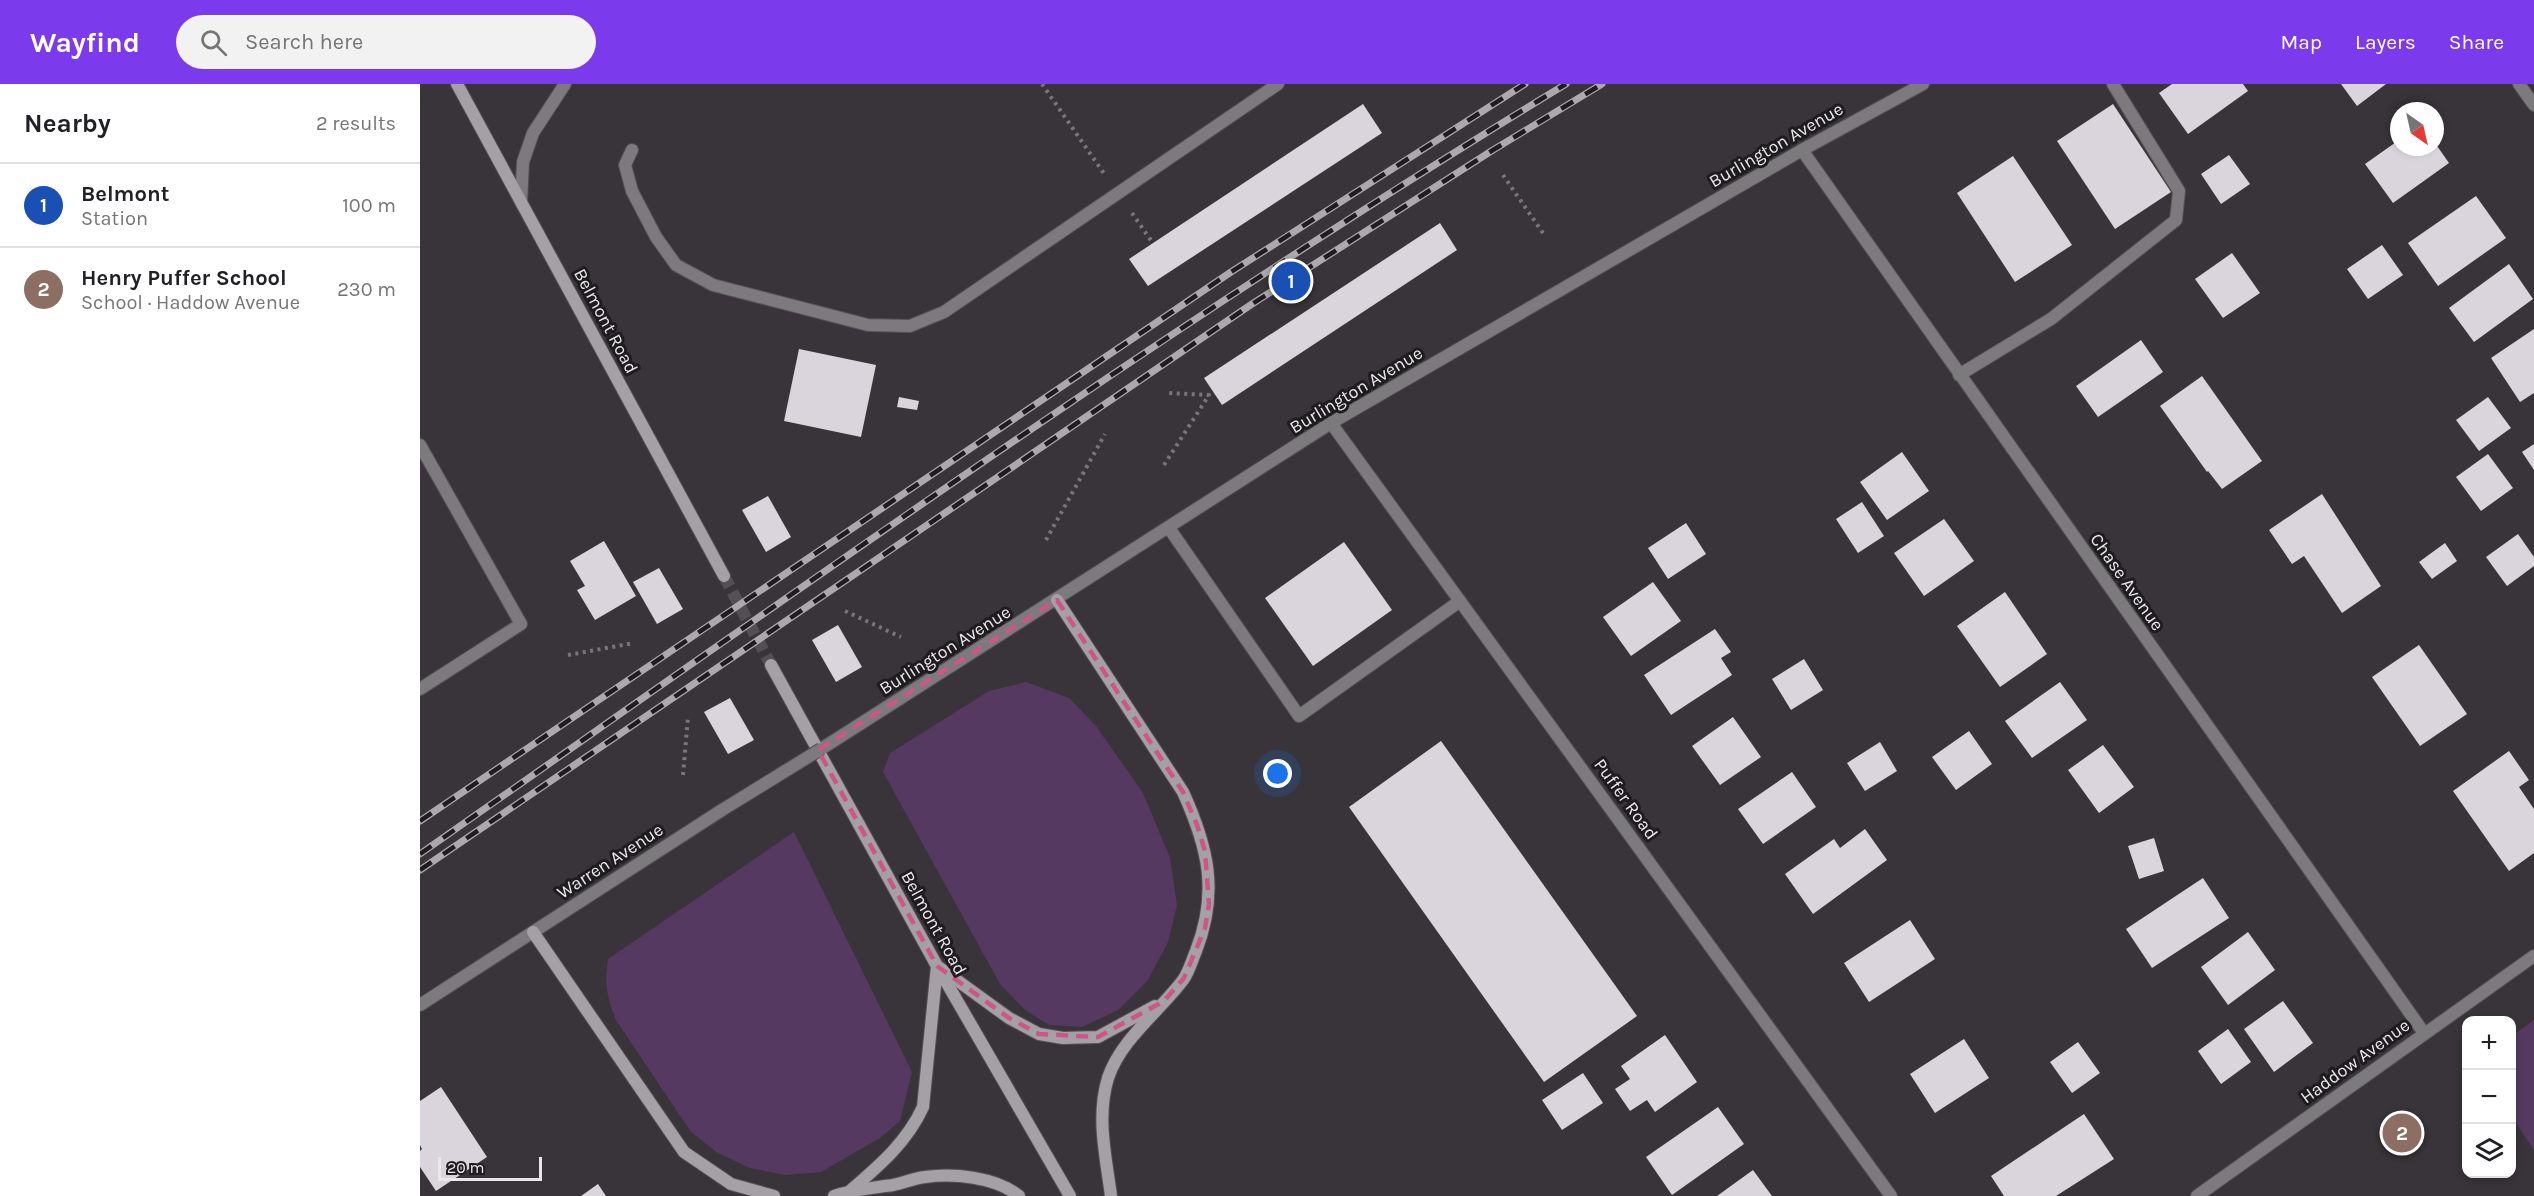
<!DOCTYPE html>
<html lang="en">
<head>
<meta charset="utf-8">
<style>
  :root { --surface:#fff; --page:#f2f2f2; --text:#202124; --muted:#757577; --line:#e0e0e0; --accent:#7c3aed }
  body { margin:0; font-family:Karla,sans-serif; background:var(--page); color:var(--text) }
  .controls { position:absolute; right:18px; bottom:18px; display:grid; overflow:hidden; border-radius:12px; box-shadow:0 3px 9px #0003 }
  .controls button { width:54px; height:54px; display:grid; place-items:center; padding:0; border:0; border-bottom:2px solid var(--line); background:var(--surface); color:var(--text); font:30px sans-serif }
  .compass { position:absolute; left:1970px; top:18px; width:54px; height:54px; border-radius:50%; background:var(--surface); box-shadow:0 3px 9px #0003; rotate:146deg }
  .scale { position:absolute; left:18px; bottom:15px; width:104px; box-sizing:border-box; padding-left:6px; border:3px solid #eae7eb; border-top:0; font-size:16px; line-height:21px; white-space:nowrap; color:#eae7eb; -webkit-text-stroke:4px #1e1c1f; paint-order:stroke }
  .you { position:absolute; left:858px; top:690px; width:21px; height:21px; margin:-15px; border:4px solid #fff; border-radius:50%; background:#1a73e8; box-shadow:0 0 0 9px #1a73e833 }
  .badge { display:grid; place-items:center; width:39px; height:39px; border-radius:50%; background:var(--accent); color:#fff; font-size:20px; font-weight:700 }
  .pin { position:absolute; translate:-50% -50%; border:3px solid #fff; box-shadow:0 2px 6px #0006 }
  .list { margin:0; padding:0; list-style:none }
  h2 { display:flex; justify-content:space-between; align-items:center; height:78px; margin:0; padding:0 24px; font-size:26px }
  h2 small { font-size:20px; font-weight:400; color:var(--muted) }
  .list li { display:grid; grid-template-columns:39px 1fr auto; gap:18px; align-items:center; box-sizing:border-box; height:84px; padding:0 24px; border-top:2px solid var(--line) }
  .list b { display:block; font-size:22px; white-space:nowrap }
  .list p { margin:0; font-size:20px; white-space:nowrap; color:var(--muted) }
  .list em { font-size:20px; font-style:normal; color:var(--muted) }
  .icon { flex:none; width:33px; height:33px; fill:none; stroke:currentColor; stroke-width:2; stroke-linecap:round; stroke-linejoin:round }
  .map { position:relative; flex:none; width:2114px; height:1112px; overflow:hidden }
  header { display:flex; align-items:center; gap:36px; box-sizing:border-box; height:84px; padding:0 30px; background:var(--accent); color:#fff }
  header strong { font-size:28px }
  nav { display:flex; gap:33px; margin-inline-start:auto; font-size:21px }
  .search { width:420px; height:54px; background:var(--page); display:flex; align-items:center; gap:15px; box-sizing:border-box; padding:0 21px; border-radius:33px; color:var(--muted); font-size:22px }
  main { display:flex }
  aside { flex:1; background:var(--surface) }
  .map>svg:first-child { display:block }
  .green { fill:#553961 }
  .building { fill:#dad5dc }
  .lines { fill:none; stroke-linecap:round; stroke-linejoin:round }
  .secondary-tunnel { stroke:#534f54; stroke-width:12; stroke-dasharray:12 6; stroke-linecap:butt }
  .service-casing { stroke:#545155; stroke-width:14 }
  .minor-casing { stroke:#545155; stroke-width:14 }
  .secondary-casing { stroke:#545155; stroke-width:14 }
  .path { stroke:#79767a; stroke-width:4; stroke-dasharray:3 4.5; stroke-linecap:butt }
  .service { stroke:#7c7a7d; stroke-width:12 }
  .minor { stroke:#7c7a7d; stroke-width:12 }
  .secondary { stroke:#a4a0a5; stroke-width:12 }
  .rail-casing { stroke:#aca9ad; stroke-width:7 }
  .rail { stroke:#1e1c1f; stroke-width:4.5; stroke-dasharray:14; stroke-linecap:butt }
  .minor-bridge-casing { stroke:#545155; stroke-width:14; stroke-linecap:butt }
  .minor-bridge { stroke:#7c7a7d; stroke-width:12 }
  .marked { fill:none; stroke:#ce5686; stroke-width:4.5; stroke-dasharray:12 8; stroke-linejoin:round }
  .labels { text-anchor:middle; stroke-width:6; stroke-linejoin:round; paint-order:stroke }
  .street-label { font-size:18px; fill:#eae7eb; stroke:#1e1c1f }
</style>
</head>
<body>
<header>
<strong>Wayfind</strong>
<div class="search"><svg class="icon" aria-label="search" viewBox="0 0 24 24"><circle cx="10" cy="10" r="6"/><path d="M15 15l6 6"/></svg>Search here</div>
<nav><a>Map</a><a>Layers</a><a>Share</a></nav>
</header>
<main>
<aside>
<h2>Nearby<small>2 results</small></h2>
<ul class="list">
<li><span class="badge" style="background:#1a4fb4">1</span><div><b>Belmont</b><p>Station</p></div><em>100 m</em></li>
<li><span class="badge" style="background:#8d6e63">2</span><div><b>Henry Puffer School</b><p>School · Haddow Avenue</p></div><em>230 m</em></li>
</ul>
</aside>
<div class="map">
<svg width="2114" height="1112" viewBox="0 0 2114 1112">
  <rect width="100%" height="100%" fill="#383439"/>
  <g class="green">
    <polygon points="606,598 649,614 676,642 723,709 750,774 757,821 748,858 728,896 698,926 662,943 629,941 605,926 580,900 463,688 470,669 569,607"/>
    <path d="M374 748 492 988 480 1037 460 1054 401 1088 365 1091 330 1084 298 1069 271 1048 196 936C187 914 184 898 188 875Z"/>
    <polygon points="2114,936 2114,1066 2092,1033 2092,952"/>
  </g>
  <g class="building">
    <polygon points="1752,0 1823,0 1828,7 1768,50 1739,9"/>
    <polygon points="1921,0 1966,0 1937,22"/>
    <polygon points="943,20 962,49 728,202 709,175"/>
    <polygon points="1693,20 1751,108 1695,145 1637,57"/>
    <polygon points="1979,56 1979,63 2015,63 2015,59 2029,79 1973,119 1945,80"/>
    <polygon points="1809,71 1830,100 1801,120 1781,90"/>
    <polygon points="1593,72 1652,161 1595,198 1537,109"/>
    <polygon points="2056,112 2086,154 2018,202 1988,159"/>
    <polygon points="1020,139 1037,166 802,321 784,294"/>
    <polygon points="1962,161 1983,191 1948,215 1927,185"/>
    <polygon points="1812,169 1840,209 1803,234 1775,195"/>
    <polygon points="2089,180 2113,215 2054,258 2029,224"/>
    <polygon points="2114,245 2114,309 2100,318 2071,274"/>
    <polygon points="1721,256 1743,288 1678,333 1656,302"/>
    <polygon points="379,265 456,281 441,353 364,337"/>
    <polygon points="1782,292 1842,377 1802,405 1788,387 1787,388 1740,322"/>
    <polygon points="479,313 499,317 497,326 477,323"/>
    <polygon points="2068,313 2091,344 2059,367 2036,336"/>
    <polygon points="2114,360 2114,386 2102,368"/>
    <polygon points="1482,368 1509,407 1467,436 1440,398"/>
    <polygon points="2068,370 2093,404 2061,427 2036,393"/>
    <polygon points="1902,410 1961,502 1922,529 1884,472 1872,480 1849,446"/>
    <polygon points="348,412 371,453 346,468 322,426"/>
    <polygon points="1442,418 1464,452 1438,469 1416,435"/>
    <polygon points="1524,435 1554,477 1504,512 1474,469"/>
    <polygon points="1266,439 1286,470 1248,495 1228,464"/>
    <polygon points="2098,450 2114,473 2114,482 2087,502 2066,473"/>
    <polygon points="184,457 216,512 175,536 157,506 165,502 150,477"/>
    <polygon points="924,458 972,526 893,582 845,514"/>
    <polygon points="2025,459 2037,477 2012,495 1999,478"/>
    <polygon points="239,484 263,525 237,540 213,498"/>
    <polygon points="1233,498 1261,537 1211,572 1183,533"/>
    <polygon points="1585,508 1627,570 1580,603 1537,542"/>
    <polygon points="418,541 442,583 416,598 392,556"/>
    <polygon points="1295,545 1311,568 1301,574 1312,591 1251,631 1224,591"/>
    <polygon points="1999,561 2047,630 2000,662 1952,593"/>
    <polygon points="1384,575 1403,606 1371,626 1352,595"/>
    <polygon points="1640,598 1667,636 1612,674 1585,637"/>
    <polygon points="310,614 334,656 308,670 284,628"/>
    <polygon points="1313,633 1341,673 1300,701 1272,662"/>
    <polygon points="1549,647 1572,680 1536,706 1512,673"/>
    <polygon points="1021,657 1217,932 1124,998 929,723"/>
    <polygon points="1460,658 1477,687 1445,707 1427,679"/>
    <polygon points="1683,661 1714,703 1679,729 1648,686"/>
    <polygon points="2089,667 2109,696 2099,703 2114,725 2114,769 2089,787 2033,707"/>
    <polygon points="1372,688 1396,723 1343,760 1318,725"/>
    <polygon points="1445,745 1467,776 1393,830 1365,790 1414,755 1420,764"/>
    <polygon points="1734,754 1744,787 1719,795 1708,762"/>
    <polygon points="1783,794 1809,834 1732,884 1706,845"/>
    <polygon points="1490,836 1515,875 1449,918 1424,879"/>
    <polygon points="1828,848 1855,886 1808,921 1781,883"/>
    <polygon points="1863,917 1893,959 1854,988 1824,945"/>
    <polygon points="1808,945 1831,978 1801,1000 1778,967"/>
    <polygon points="1245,951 1277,998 1235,1028 1227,1016 1210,1027 1195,1005 1210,995 1201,982"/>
    <polygon points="1544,955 1569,994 1515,1029 1490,990"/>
    <polygon points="1658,958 1680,989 1652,1009 1630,978"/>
    <polygon points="1163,989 1183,1019 1142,1046 1122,1016"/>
    <polygon points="21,1003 67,1073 16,1107 0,1083 0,1067 2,1065 0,1061 0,1017"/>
    <polygon points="1298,1023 1324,1060 1252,1111 1226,1073"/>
    <polygon points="1664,1030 1694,1075 1636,1112 1584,1112 1571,1092"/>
    <polygon points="1333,1086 1352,1112 1297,1112"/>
    <polygon points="178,1100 186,1112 161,1112"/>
  </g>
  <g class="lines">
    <polyline class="secondary-tunnel" points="304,492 351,581"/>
    <defs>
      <g id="service">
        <polyline points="212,66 205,81 212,107 236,153 256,181 293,201 448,241 490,242 524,228 858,0"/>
        <polyline points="101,118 103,78 113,49 145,0"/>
        <polyline points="1539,291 1631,235 1756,136 1759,107 1693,0"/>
        <polyline points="0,361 101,540 0,605"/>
        <polyline points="749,444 879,632 1040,517"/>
      </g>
      <g id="minor">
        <polyline points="2099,0 2114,21"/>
        <polyline points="1382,66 2004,949"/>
        <polyline points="911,339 1471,1112"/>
        <polyline points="401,665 911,339 1382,66 1503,0"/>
        <polyline points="0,921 302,726"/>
        <polyline points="1777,1112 2114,872"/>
      </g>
      <g id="secondary">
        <polyline points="37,0 304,492"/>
        <path d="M637 516 763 708C788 763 799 808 776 867 772 876 769 888 763 896 739 928 701 955 688 994 676 1033 686 1073 691 1112"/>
        <polyline points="351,581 517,882 650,1112"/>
        <polyline points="113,848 264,1068 311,1100 354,1112"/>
        <polyline points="520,884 589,934 619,950 643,954 678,953 735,922"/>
        <path d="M431 1106C460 1081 487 1058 503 1023L517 882"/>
        <path d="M414 1112C434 1105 453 1104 473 1101 484 1099 494 1094 505 1093 533 1089 576 1093 599 1112"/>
      </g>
    </defs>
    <use href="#service" class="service-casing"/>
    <use href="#minor" class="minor-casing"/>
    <use href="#secondary" class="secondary-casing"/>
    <g class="path">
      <polyline points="622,0 685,91"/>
      <polyline points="1083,91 1125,152"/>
      <polyline points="712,129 732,158"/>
      <polyline points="744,381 789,311 747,309"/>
      <polyline points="626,456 685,350"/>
      <polyline points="425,527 481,553"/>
      <polyline points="148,571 214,559"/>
      <polyline points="263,691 268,633"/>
    </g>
    <use href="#service" class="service"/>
    <use href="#minor" class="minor"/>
    <use href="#secondary" class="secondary"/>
    <defs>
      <g id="rail">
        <polyline points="0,737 811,188 1105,0"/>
        <path d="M0 770C377 507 752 238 1146 0"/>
        <polyline points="0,786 832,220 1073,66 1182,0"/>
      </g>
    </defs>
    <use href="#rail" class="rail-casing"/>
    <use href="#rail" class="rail"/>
    <defs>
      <polyline id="minor-bridge" points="302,726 401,665"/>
    </defs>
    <use href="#minor-bridge" class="minor-bridge-casing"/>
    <use href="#minor-bridge" class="minor-bridge"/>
  </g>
  <path class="marked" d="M637 516 763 708 777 741 785 767 789 820 785 844 764 894 744 917 678 953 619 950 589 934 517 882 398 666Z"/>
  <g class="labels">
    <g class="street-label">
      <text transform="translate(1356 61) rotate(-30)" y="6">Burlington Avenue</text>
      <text transform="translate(186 237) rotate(62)" y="6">Belmont Road</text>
      <text transform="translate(936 306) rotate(-31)" y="6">Burlington Avenue</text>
      <text transform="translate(1707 498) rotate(55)" y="6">Chase Avenue</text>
      <text transform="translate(525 566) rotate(-32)" y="6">Burlington Avenue</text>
      <text transform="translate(1206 715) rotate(54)" y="6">Puffer Road</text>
      <text transform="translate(190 777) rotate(-33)" y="6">Warren Avenue</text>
      <text transform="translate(514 839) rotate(61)" y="6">Belmont Road</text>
      <text transform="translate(1935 977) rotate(-36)" y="6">Haddow Avenue</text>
    </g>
  </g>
</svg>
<div class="controls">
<button>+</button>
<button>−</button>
<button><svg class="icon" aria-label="layers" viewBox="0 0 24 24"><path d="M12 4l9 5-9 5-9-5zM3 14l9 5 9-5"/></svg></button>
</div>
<svg class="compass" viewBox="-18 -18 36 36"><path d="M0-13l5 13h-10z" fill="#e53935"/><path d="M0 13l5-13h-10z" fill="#757577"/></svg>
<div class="scale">20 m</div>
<div class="you"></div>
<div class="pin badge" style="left:871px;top:197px;background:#1a4fb4">1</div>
<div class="pin badge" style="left:1982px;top:1049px;background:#8d6e63">2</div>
</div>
</main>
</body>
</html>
